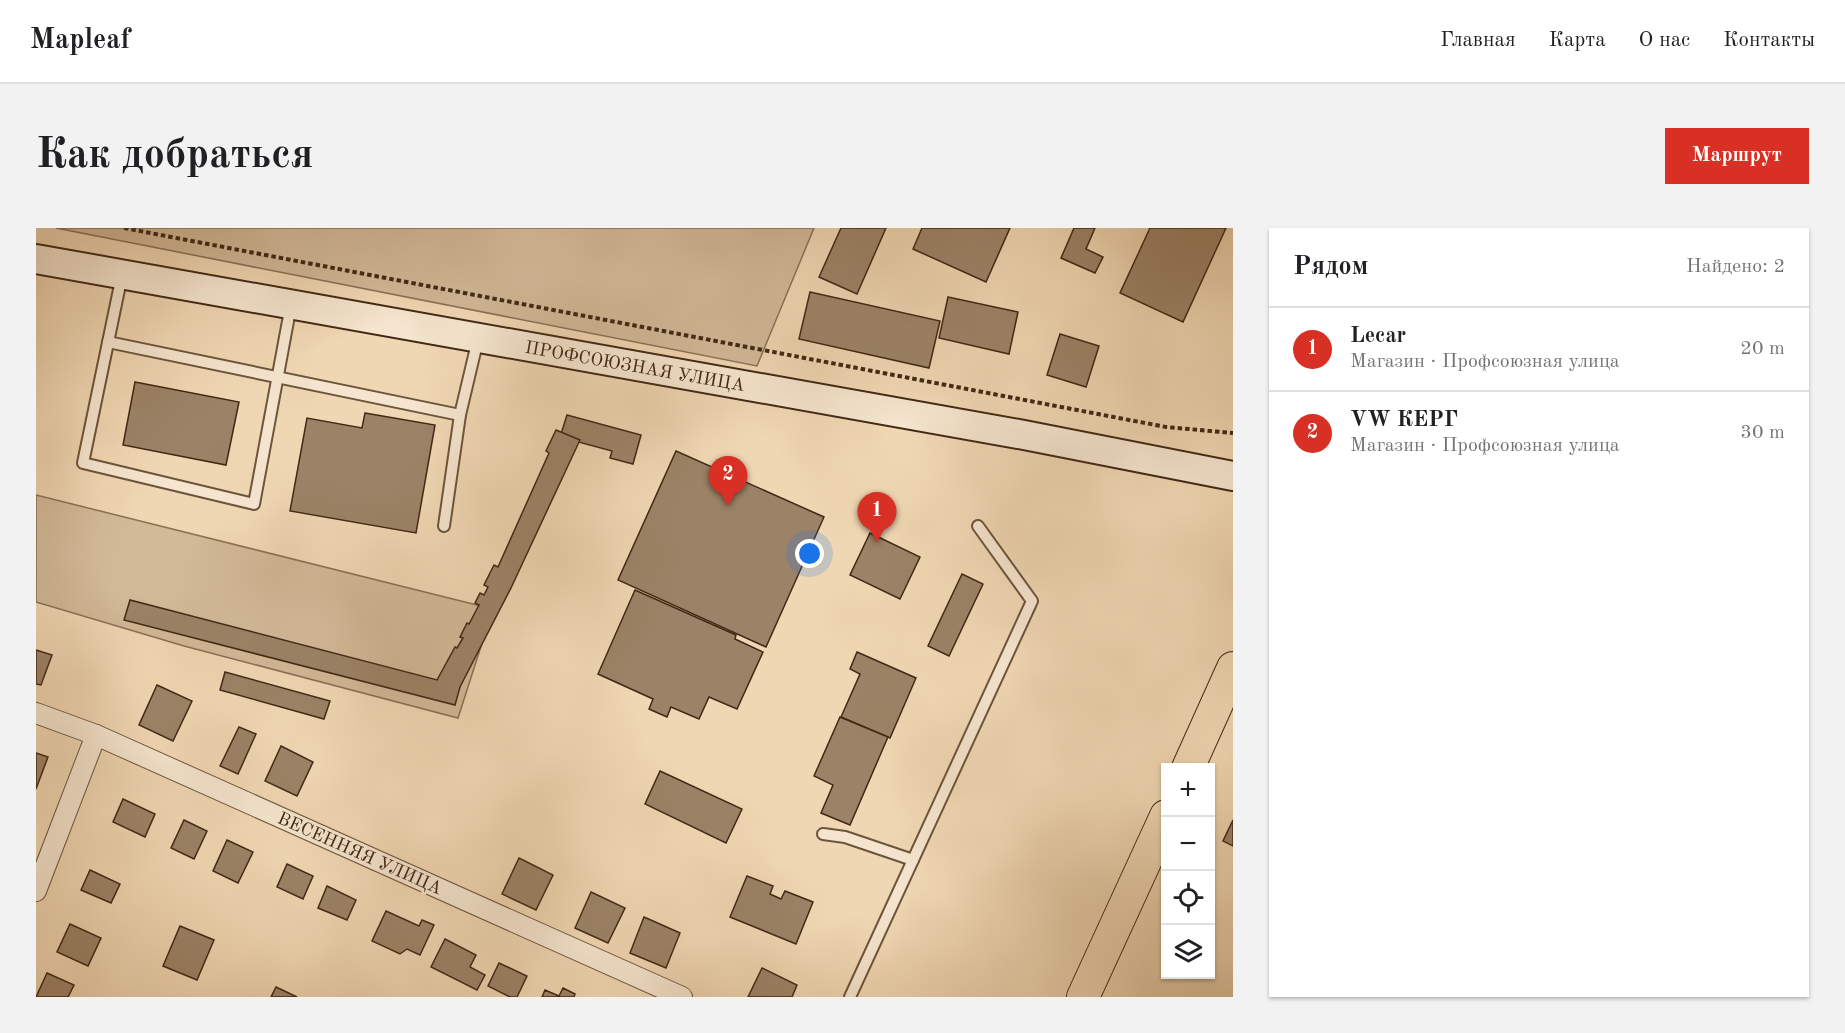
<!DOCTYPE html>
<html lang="ru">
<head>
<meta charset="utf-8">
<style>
  :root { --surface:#fff; --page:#f2f2f2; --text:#202124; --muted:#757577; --line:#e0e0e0; --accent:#d93025 }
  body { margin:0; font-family:"Old Standard TT",serif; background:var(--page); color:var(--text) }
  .controls { position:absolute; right:18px; bottom:18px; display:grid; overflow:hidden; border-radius:0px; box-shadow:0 2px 4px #0004 }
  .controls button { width:54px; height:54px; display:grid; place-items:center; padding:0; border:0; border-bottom:2px solid var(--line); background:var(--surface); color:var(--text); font:30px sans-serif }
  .you { position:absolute; left:774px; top:326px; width:21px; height:21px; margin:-15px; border:4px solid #fff; border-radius:50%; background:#1a73e8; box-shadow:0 0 0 9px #1a73e833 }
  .badge { display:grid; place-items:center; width:39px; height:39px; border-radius:50%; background:var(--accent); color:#fff; font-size:20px; font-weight:700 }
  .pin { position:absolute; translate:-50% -50px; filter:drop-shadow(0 2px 3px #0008) }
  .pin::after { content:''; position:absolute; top:32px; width:21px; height:18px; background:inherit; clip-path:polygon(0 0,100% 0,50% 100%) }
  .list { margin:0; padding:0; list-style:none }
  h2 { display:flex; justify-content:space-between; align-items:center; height:78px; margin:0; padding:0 24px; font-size:26px }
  h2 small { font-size:20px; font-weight:400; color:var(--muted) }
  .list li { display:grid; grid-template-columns:39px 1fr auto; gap:18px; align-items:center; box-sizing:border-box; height:84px; padding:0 24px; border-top:2px solid var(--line) }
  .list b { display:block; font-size:22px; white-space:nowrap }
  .list p { margin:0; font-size:20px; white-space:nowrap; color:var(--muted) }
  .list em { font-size:20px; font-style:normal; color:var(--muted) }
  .icon { flex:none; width:33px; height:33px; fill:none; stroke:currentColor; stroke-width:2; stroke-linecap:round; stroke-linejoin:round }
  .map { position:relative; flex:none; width:1197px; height:769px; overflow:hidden; border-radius:0px }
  header { display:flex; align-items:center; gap:36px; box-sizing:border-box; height:84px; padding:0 30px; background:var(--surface); border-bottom:2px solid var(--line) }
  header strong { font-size:28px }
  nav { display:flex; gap:33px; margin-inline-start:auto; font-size:21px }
  .intro { display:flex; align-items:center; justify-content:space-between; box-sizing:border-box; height:144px; padding:0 36px }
  h1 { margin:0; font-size:42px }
  .button { padding:15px 27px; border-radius:0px; background:var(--accent); color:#fff; font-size:21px; font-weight:700 }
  main { display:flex; gap:36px; padding:0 36px }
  aside { flex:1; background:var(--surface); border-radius:0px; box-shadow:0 2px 4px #0004 }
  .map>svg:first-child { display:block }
  .green { fill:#d2b998; stroke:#8a7056; stroke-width:1.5 }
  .building { fill:#9c8367; stroke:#412815; stroke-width:1.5 }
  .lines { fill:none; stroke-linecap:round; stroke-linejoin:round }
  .lane-casing { stroke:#6d543c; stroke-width:14 }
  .street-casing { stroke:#6d543c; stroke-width:22 }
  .secondary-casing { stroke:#412815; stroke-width:32 }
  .primary-casing { stroke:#412815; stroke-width:34 }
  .path { stroke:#412815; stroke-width:4; stroke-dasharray:4.5 3; stroke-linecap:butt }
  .lane { stroke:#f5e5ce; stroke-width:10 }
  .street { stroke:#f5e5ce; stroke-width:20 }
  .secondary { stroke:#f5e5ce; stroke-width:28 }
  .primary { stroke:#f0d7b3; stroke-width:32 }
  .labels { text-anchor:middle; stroke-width:5; stroke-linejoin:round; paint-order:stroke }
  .street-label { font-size:18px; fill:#412815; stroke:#f5e5ce }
</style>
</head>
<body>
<header>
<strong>Mapleaf</strong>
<nav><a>Главная</a><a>Карта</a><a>О нас</a><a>Контакты</a></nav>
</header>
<div class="intro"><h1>Как добраться</h1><a class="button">Маршрут</a></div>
<main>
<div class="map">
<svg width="1197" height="769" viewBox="0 0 1197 769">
  <rect width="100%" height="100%" fill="#f0d7b3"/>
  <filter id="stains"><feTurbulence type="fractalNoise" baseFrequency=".00333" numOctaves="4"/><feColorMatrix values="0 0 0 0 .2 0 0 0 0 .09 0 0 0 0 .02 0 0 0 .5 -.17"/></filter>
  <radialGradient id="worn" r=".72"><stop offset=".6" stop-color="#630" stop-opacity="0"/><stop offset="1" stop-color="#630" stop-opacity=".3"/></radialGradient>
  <g class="green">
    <polygon points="20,0 778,0 721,138"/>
    <polygon points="0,267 457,381 422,490 148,418 0,374"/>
  </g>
  <g class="building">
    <polygon points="805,0 850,0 821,66 783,49"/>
    <polygon points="886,0 974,0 950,54 877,21"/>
    <polygon points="1038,0 1059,0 1050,21 1067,29 1059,45 1025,30"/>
    <polygon points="1114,0 1190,0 1147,94 1084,65"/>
    <polygon points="774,64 904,93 893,140 763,111"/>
    <polygon points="912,69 982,84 973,126 903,110"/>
    <polygon points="1024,106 1063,118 1050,159 1011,147"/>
    <polygon points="99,154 203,174 190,237 87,217"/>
    <polygon points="329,185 399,197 380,305 254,283 271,190 326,200"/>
    <polygon points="531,187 605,207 597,236 574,230 576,223 524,209"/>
    <polygon points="520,202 544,212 475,360 424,459 419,477 88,392 94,372 401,452 419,419 421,420 427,410 424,409 431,395 433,396 443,377 439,375 444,365 448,367 452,359 448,357 458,337 462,339 513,225 510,223"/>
    <polygon points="640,223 788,289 730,419 582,352"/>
    <polygon points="834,305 884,329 864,371 814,347"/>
    <polygon points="926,346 947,356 913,428 892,418"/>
    <polygon points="599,362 700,407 699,411 727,424 701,481 673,469 663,491 635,479 631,489 613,481 617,471 562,446"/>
    <polygon points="0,422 16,427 5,457 0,456"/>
    <polygon points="821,424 880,450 854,510 805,489 824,446 814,441"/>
    <polygon points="189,444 294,473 288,491 184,462"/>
    <polygon points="121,457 156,473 137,513 103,497"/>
    <polygon points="804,489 852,509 814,597 785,585 797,557 778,548"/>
    <polygon points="203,499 220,506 202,546 184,538"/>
    <polygon points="245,518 277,534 261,568 229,553"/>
    <polygon points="0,525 12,529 0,561"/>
    <polygon points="624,543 706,581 690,615 609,576"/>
    <polygon points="87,571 119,586 109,609 77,594"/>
    <polygon points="148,592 171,603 158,631 135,620"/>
    <polygon points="1197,592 1197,618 1187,613"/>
    <polygon points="191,612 217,624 202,655 177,643"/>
    <polygon points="483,630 517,647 500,682 466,666"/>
    <polygon points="251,636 277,648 267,671 241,659"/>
    <polygon points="54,642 84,656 75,675 45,662"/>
    <polygon points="711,648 737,658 734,666 745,671 749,663 777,674 760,716 694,689"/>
    <polygon points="291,658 320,672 311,692 282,680"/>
    <polygon points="555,664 589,680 572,715 539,700"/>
    <polygon points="350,683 383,698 386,692 398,697 384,727 371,721 364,726 336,713"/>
    <polygon points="608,689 644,705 630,740 594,725"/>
    <polygon points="34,696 65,710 52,738 21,724"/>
    <polygon points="144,698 178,712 161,752 127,738"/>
    <polygon points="409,711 440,727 434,739 449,747 441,762 395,739"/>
    <polygon points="463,735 491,748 481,769 474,769 452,758"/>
    <polygon points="726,740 761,757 756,769 712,769"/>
    <polygon points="11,745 38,757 32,769 0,769"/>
    <polygon points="240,759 261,769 235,769"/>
    <polygon points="527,760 539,766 538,769 506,769 509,762 523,768"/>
  </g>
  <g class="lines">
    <defs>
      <g id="lane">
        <polyline points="86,47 47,235 218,276 255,77"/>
        <polyline points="72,114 424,187 442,111"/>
        <polyline points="408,298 424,187"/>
        <polyline points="787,606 809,609 877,632"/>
        <polyline points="814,769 996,373 942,298"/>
      </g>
      <g id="street">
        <polyline points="0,485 60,507 646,769"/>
        <polyline points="0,663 60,507"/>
      </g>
      <polyline id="secondary" points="0,31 988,207 1197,248"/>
      <g id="primary">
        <polyline points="1152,540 1197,440"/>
        <polyline points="1047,769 1130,588"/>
      </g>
    </defs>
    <use href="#lane" class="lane-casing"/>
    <use href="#street" class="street-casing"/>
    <use href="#secondary" class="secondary-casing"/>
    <use href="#primary" class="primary-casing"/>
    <polyline class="path" points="88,0 1130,199 1197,205"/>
    <use href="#lane" class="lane"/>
    <use href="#street" class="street"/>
    <use href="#secondary" class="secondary"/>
    <use href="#primary" class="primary"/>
  </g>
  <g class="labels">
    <g class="street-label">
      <text transform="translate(599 138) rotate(10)" y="6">ПРОФСОЮЗНАЯ УЛИЦА</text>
      <text transform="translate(324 625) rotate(24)" y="6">ВЕСЕННЯЯ УЛИЦА</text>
    </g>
  </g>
  <rect width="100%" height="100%" filter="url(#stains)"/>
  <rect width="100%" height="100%" fill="url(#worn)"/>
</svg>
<div class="controls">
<button>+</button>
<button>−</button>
<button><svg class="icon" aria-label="locate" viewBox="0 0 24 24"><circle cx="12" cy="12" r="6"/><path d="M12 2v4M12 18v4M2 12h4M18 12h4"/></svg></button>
<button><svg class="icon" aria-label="layers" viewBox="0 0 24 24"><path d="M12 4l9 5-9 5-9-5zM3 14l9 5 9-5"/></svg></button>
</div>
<div class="you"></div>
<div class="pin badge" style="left:841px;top:314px">1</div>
<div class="pin badge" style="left:692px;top:278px">2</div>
</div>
<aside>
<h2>Рядом<small>Найдено: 2</small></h2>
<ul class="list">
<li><span class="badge">1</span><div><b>Lecar</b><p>Магазин · Профсоюзная улица</p></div><em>20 m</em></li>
<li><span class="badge">2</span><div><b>VW КЕРГ</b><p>Магазин · Профсоюзная улица</p></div><em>30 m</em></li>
</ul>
</aside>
</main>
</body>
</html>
